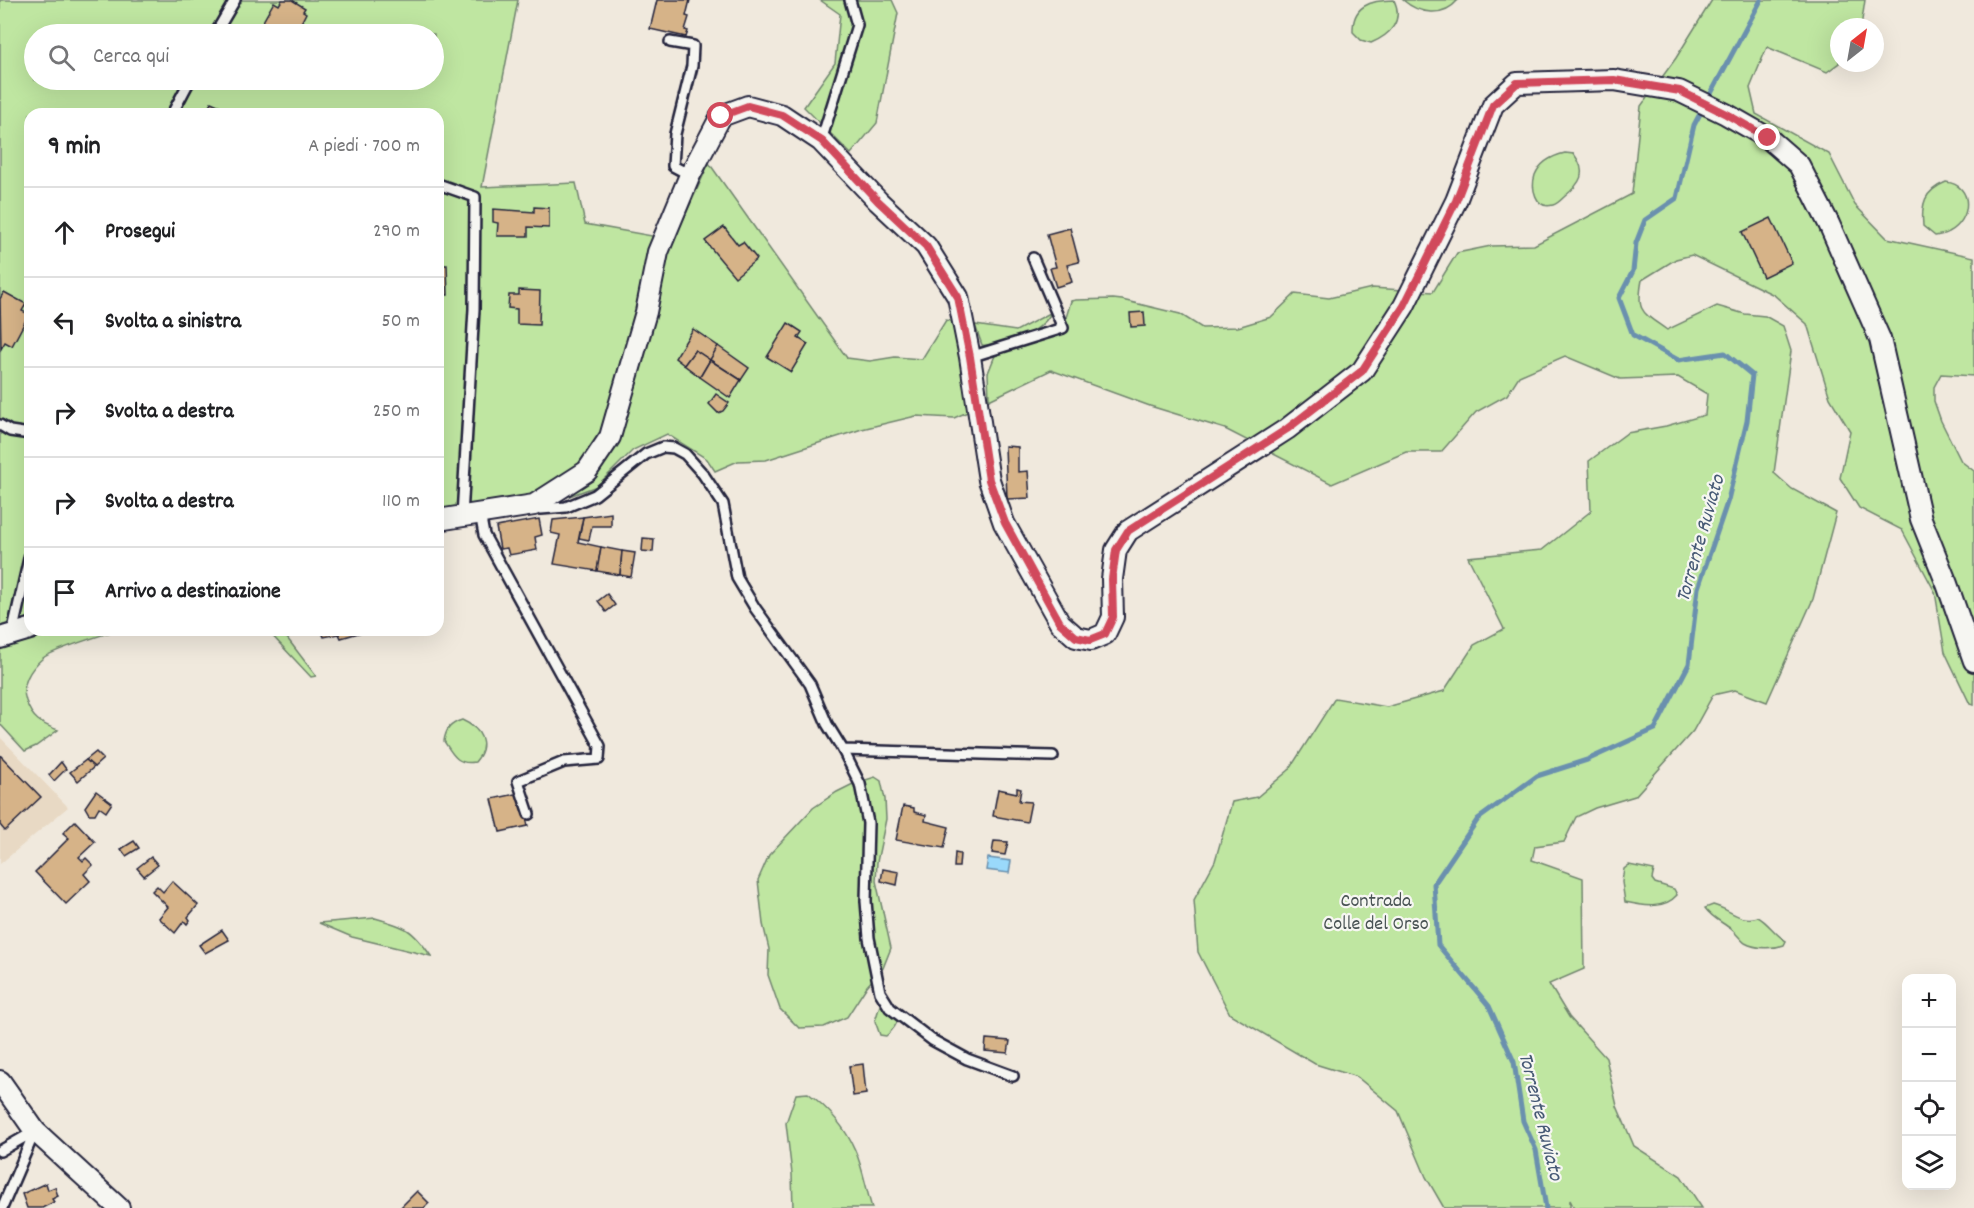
<!DOCTYPE html>
<html lang="it">
<head>
<meta charset="utf-8">
<style>
  :root { --surface:#fff; --page:#f6f6f6; --text:#202124; --muted:#757577; --line:#e0e0e0 }
  body { margin:0; font-family:Dekko,sans-serif; background:var(--page); color:var(--text) }
  .controls { position:absolute; right:18px; bottom:18px; display:grid; overflow:hidden; border-radius:12px; box-shadow:0 6px 24px #0002 }
  .controls button { width:54px; height:54px; display:grid; place-items:center; padding:0; border:0; border-bottom:2px solid var(--line); background:var(--surface); color:var(--text); font:30px sans-serif }
  .compass { position:absolute; left:1830px; top:18px; width:54px; height:54px; border-radius:50%; background:var(--surface); box-shadow:0 6px 24px #0002; rotate:31deg }
  .stop { position:absolute; width:18px; height:18px; margin:-14px; border:4px solid #d1495b; border-radius:50%; background:#fff }
  .stop.end { background:#d1495b; border-color:#fff; box-shadow:0 2px 6px #0008 }
  .list { margin:0; padding:0; list-style:none }
  h2 { display:flex; justify-content:space-between; align-items:center; height:78px; margin:0; padding:0 24px; font-size:26px }
  h2 small { font-size:20px; font-weight:400; color:var(--muted) }
  .list li { display:grid; grid-template-columns:39px 1fr auto; gap:18px; align-items:center; box-sizing:border-box; height:90px; padding:0 24px; border-top:2px solid var(--line) }
  .list b { display:block; font-size:22px; white-space:nowrap }
  .list em { font-size:20px; font-style:normal; color:var(--muted) }
  .icon { flex:none; width:33px; height:33px; fill:none; stroke:currentColor; stroke-width:2; stroke-linecap:round; stroke-linejoin:round }
  .map { position:relative; flex:none; width:1974px; height:1208px; overflow:hidden }
  .search { position:absolute; background:var(--surface); box-shadow:0 6px 24px #0002; left:24px; top:24px; width:420px; height:66px; display:flex; align-items:center; gap:15px; box-sizing:border-box; padding:0 21px; border-radius:33px; color:var(--muted); font-size:22px }
  .panel { position:absolute; background:var(--surface); box-shadow:0 6px 24px #0002; left:24px; top:108px; width:420px; height:528px; border-radius:18px }
  .map>svg:first-child { display:block }
  .built { fill:#e8d9c4 }
  .green { fill:#bfe6a1; stroke:#70846e; stroke-width:1.5; fill-rule:evenodd }
  .water { fill:#9ad9fb; stroke:#6a90ae; stroke-width:1.5 }
  .lines { fill:none; stroke-linecap:round; stroke-linejoin:round }
  .stream { stroke:#6a90ae; stroke-width:5 }
  .building { fill:#d6b388; stroke:#22223b; stroke-width:1.5 }
  .lane-casing { stroke:#22223b; stroke-width:14 }
  .street-casing { stroke:#22223b; stroke-width:24 }
  .lane { stroke:#f6f6f2; stroke-width:9 }
  .street { stroke:#f6f6f2; stroke-width:20 }
  .route { stroke:#d1495b; stroke-width:8 }
  .labels { text-anchor:middle; stroke-width:4.5; stroke-linejoin:round; paint-order:stroke }
  .park-label { font-size:20px; fill:#495354; stroke:#f6f6f2 }
  .water-label { font-size:21px; font-style:italic; fill:#465975; stroke:#f6f6f2 }
</style>
</head>
<body>
<div class="map">
<svg width="1974" height="1208" viewBox="0 0 1974 1208">
  <rect width="100%" height="100%" fill="#f0e9dd"/>
  <filter id="ink" filterUnits="userSpaceOnUse"><feTurbulence type="fractalNoise" baseFrequency=".0167" numOctaves="2"/><feDisplacementMap in="SourceGraphic" scale="12" xChannelSelector="R" yChannelSelector="G"/><feConvolveMatrix kernelMatrix="1 2 1 2 8 2 1 2 1" color-interpolation-filters="sRGB"/></filter>
  <g filter="url(#ink)">
    <polygon class="built" points="0,737 68,807 0,864"/>
    <g class="green">
      <path d="M0 0H518L482 187 576 183 585 224 674 240 709 163 847 358 870 361 895 357 922 359 946 320 958 322 972 410 954 418 916 416 862 429 766 460 738 461 715 471 707 459 667 434 633 450 597 486 564 498 529 495 438 510V114H30V617L0 626ZM34 34H434V80H34Z"/>
      <polygon points="820,0 892,0 898,13 877,123 851,154 804,107 835,63 840,14"/>
      <path d="M1394 0C1404 21 1390 35 1371 43L1361 40 1353 32C1352 6 1370 0 1394 0Z"/>
      <path d="M1403 0H1458C1443 18 1419 14 1403 0Z"/>
      <path d="M1712 0H1865L1861 27H1839V63L1827 72 1767 47 1750 88 1756 114 1829 154 1855 205 1887 238 1974 257V376L1941 374 1934 387V401L1941 421 1961 461 1974 471V705L1970 704 1945 652 1935 592 1902 530 1859 508 1840 478 1850 431 1830 398 1807 324 1774 295 1692 255 1676 259 1642 280C1636 312 1642 312 1667 330L1717 306 1745 314 1765 316 1783 326 1791 351 1774 473 1792 489 1836 513 1813 599 1767 702 1735 690 1713 695 1693 731 1635 796 1595 808 1576 817 1564 842 1535 846 1532 860 1583 878 1584 969 1549 984 1569 1017 1606 1058 1617 1106 1634 1146 1681 1176 1702 1208H1574L1570 1200V1208H1444L1426 1177 1398 1111 1357 1077 1315 1064 1230 1014 1198 952 1194 900 1215 861 1232 802 1257 797 1289 770 1335 698 1387 707 1444 691 1474 645 1504 629 1468 557 1542 550 1591 511 1589 461 1627 433 1666 426 1705 415 1707 394 1678 377 1620 379 1565 356 1519 376 1507 395 1476 412 1441 452H1406L1332 484 1225 429 1150 406 1051 370 989 400 988 373 996 353 1062 331 1071 301 1076 300 1113 299 1122 300 1180 314 1202 328 1238 327 1271 317 1295 294 1329 298 1372 288 1433 292 1457 253 1491 246 1534 245 1632 194 1641 106 1676 58Z"/>
      <path d="M1565 153 1574 154C1588 173 1581 183 1564 197 1561 200 1557 204 1553 205 1535 210 1531 187 1535 175 1540 163 1552 156 1565 153Z"/>
      <path d="M1946 182C1974 185 1972 220 1949 232 1945 235 1939 235 1935 236L1923 226C1921 204 1924 191 1946 182Z"/>
      <path d="M1052 312C1038 335 1009 347 982 345L975 325 1016 331Z"/>
      <path d="M37 630H117C103 635 52 650 43 658 30 669 20 685 26 701 32 719 41 724 58 730L36 746 25 751 0 724V642Z"/>
      <polygon points="267,630 281,630 316,676 311,677"/>
      <path d="M462 720C482 729 490 745 475 762 457 765 453 755 444 741 446 729 450 724 462 720Z"/>
      <polygon points="875,777 881,781 885,799 886,819 877,862 876,881 891,948 883,968 867,986 847,1017 824,1027 799,1028 780,1009 768,975 769,949 763,924 758,880 769,855 813,808 837,792 853,784"/>
      <path d="M1629 865 1654 870 1652 879 1655 883 1674 889 1677 895C1664 910 1643 906 1625 902L1622 882 1624 869Z"/>
      <path d="M1713 905C1730 909 1740 923 1758 917 1769 923 1774 934 1786 941L1784 945C1773 949 1756 949 1745 943 1740 939 1736 933 1731 929 1722 922 1712 918 1705 908Z"/>
      <path d="M375 918C407 927 412 929 431 956L352 937 319 923Z"/>
      <path d="M886 1002C909 1004 898 1027 886 1036L880 1035 875 1021 880 1005Z"/>
      <path d="M808 1093C828 1108 845 1127 855 1150 863 1168 866 1189 872 1208H793L792 1174 786 1123 796 1094Z"/>
    </g>
    <polygon class="water" points="988,858 1011,861 1009,873 986,870"/>
    <g class="lines">
      <polyline class="stream" points="1546,1208 1536,1150 1523,1121 1514,1062 1489,1006 1438,945 1434,884 1478,819 1537,776 1587,760 1655,729 1689,664 1698,588 1728,500 1747,421 1752,375 1725,353 1678,360 1633,335 1619,298 1633,271 1636,243 1645,220 1677,198 1694,125 1761,0"/>
    </g>
    <g class="building">
      <polygon points="282,0 292,0 305,8 303,11 306,13 300,25 302,26 297,34 270,34 272,31 261,25 274,2 279,5"/>
      <polygon points="657,0 690,0 686,16 689,17 685,30 688,31 686,37 650,29"/>
      <polygon points="211,102 227,109 226,114 206,114"/>
      <polygon points="534,207 549,208 549,228 528,227 528,236 497,236 498,223 493,222 493,209 534,212"/>
      <polygon points="1771,218 1792,263 1763,277 1742,232"/>
      <polygon points="724,227 738,245 743,242 757,259 735,277 705,241"/>
      <polygon points="1070,228 1079,262 1067,265 1072,282 1056,287 1050,268 1056,267 1047,234"/>
      <polygon points="438,239 440,265 447,265 448,295 441,295 441,301 438,301"/>
      <polygon points="519,290 540,291 539,325 517,324 517,309 508,308 509,295 519,295"/>
      <polygon points="4,292 26,304 22,311 29,314 12,346 5,342 1,349 0,299"/>
      <polygon points="1144,312 1145,326 1131,327 1130,313"/>
      <polygon points="788,323 802,332 798,338 808,344 791,372 767,357"/>
      <polygon points="693,329 718,346 710,360 695,350 684,365 675,358"/>
      <polygon points="718,346 749,368 741,380 710,360"/>
      <polygon points="695,350 710,360 700,377 684,365"/>
      <polygon points="710,360 741,380 730,398 700,377"/>
      <polygon points="438,374 443,375 438,415"/>
      <polygon points="716,394 729,403 723,411 718,413 709,404"/>
      <polygon points="1005,446 1018,447 1018,472 1028,471 1030,498 1007,499"/>
      <polygon points="611,513 611,526 592,526 589,540 579,538 583,517"/>
      <polygon points="583,517 578,542 601,547 597,571 554,564 560,535 551,533 553,520"/>
      <polygon points="539,519 542,535 535,537 537,550 509,555 507,548 500,549 496,527"/>
      <polygon points="643,538 654,539 653,552 642,551"/>
      <polygon points="601,547 622,551 620,575 597,571"/>
      <polygon points="622,551 635,553 631,577 620,575"/>
      <polygon points="607,594 615,605 606,612 598,601"/>
      <polygon points="321,630 362,630 362,632 341,638 339,634 324,637"/>
      <polygon points="96,752 103,759 94,767 86,760"/>
      <polygon points="0,755 41,797 5,831 0,825"/>
      <polygon points="86,760 94,767 78,781 70,772"/>
      <polygon points="61,762 66,769 54,781 49,775"/>
      <polygon points="1017,788 1021,789 1019,801 1031,802 1027,822 993,816 998,789 1017,793"/>
      <polygon points="96,791 112,803 106,812 99,807 95,814 89,814 85,807"/>
      <polygon points="520,793 528,826 500,832 492,799"/>
      <polygon points="903,806 914,808 914,812 926,815 925,821 949,827 944,848 896,840"/>
      <polygon points="75,821 95,842 79,857 83,861 86,858 93,865 84,874 90,881 66,904 35,872 69,838 63,833"/>
      <polygon points="134,841 139,848 126,856 121,849"/>
      <polygon points="994,841 1008,842 1005,855 992,853"/>
      <polygon points="955,853 960,854 959,867 954,867"/>
      <polygon points="151,857 158,865 144,876 137,868"/>
      <polygon points="883,869 899,872 897,885 881,881"/>
      <polygon points="172,881 198,905 188,917 190,920 187,924 184,921 175,933 159,918 168,907 152,891 157,886 163,892"/>
      <polygon points="222,930 229,940 205,953 199,945"/>
      <polygon points="986,1039 1010,1041 1008,1053 985,1051"/>
      <polygon points="863,1064 866,1094 853,1096 849,1066"/>
      <polygon points="46,1183 48,1190 55,1187 58,1196 52,1199 54,1202 42,1208 27,1208 22,1194"/>
      <polygon points="417,1191 429,1203 424,1208 400,1208"/>
    </g>
    <g class="lines">
      <defs>
        <g id="lane">
          <polyline points="215,34 235,0"/>
          <polyline points="670,42 693,46 692,66 675,134 673,166 690,175"/>
          <polyline points="172,114 190,80"/>
          <polyline points="821,141 857,25 850,0"/>
          <polyline points="438,184 475,197 474,309 462,516"/>
          <polyline points="970,357 1063,328 1033,258"/>
          <polyline points="0,425 10,431 30,434"/>
          <polyline points="536,506 541,509 566,507 595,495 646,454 663,447 674,448 685,454 703,474 723,504 737,578 755,608 810,684 827,724 843,750 1053,756"/>
          <polyline points="480,513 484,535 600,746 599,759 564,762 518,781 529,814"/>
          <polyline points="12,634 30,554"/>
          <polyline points="843,750 860,784 868,823 866,901 869,938 880,992 890,1008 932,1040 967,1059 1013,1076"/>
          <polyline points="0,1151 35,1131 2,1208"/>
        </g>
        <g id="street">
          <polyline points="438,520 534,505 587,471 610,437 646,312 658,252 690,175 721,116 748,106 782,115 821,141 878,201 926,246 958,297 970,357 989,480 1004,523 1060,623 1076,637 1091,640 1105,634 1113,617 1112,579 1116,550 1128,531 1287,429 1362,371 1404,306 1456,201 1493,105 1517,83 1614,80 1679,91 1726,114 1768,138 1799,165 1829,224 1880,339 1921,519 1947,584 1974,661"/>
          <polyline points="0,638 30,629"/>
          <polyline points="0,1081 35,1131 119,1208"/>
        </g>
      </defs>
      <use href="#lane" class="lane-casing"/>
      <use href="#street" class="street-casing"/>
      <use href="#lane" class="lane"/>
      <use href="#street" class="street"/>
    </g>
  </g>
  <g class="lines" filter="url(#ink)">
    <polyline class="route" points="721,116 748,106 782,115 822,141 878,201 926,246 958,297 970,357 989,480 1005,523 1060,623 1076,637 1090,640 1105,634 1113,617 1112,579 1116,550 1128,531 1287,429 1362,371 1404,306 1456,201 1493,105 1517,83 1614,80 1680,91 1726,114 1768,138"/>
  </g>
  <g class="labels">
    <g class="park-label">
      <text x="1376" y="906">Contrada<tspan x="1376" dy="23">Colle del Orso</tspan></text>
    </g>
    <g class="water-label">
      <text transform="translate(1699 538) rotate(-74)" y="7">Torrente Ruviato</text>
      <text transform="translate(1542 1116) rotate(76)" y="7">Torrente Ruviato</text>
    </g>
  </g>
</svg>
<div class="controls">
<button>+</button>
<button>−</button>
<button><svg class="icon" aria-label="locate" viewBox="0 0 24 24"><circle cx="12" cy="12" r="6"/><path d="M12 2v4M12 18v4M2 12h4M18 12h4"/></svg></button>
<button><svg class="icon" aria-label="layers" viewBox="0 0 24 24"><path d="M12 4l9 5-9 5-9-5zM3 14l9 5 9-5"/></svg></button>
</div>
<svg class="compass" viewBox="-18 -18 36 36"><path d="M0-13l5 13h-10z" fill="#e53935"/><path d="M0 13l5-13h-10z" fill="#757577"/></svg>
<div class="stop" style="left:721px;top:116px"></div>
<div class="stop end" style="left:1768px;top:138px"></div>
<div class="search"><svg class="icon" aria-label="search" viewBox="0 0 24 24"><circle cx="10" cy="10" r="6"/><path d="M15 15l6 6"/></svg>Cerca qui</div>
<section class="panel">
<h2>9 min<small>A piedi · 700 m</small></h2>
<ul class="list">
<li><svg class="icon" aria-label="ahead" viewBox="0 0 24 24"><path d="M12 20V5M6 11l6-6 6 6"/></svg><div><b>Prosegui</b></div><em>290 m</em></li>
<li><svg class="icon" aria-label="left" viewBox="0 0 24 24"><path d="M17 20v-9H6M10 6l-5 5 5 5"/></svg><div><b>Svolta a sinistra</b></div><em>50 m</em></li>
<li><svg class="icon" aria-label="right" viewBox="0 0 24 24"><path d="M7 20v-9h11M14 6l5 5-5 5"/></svg><div><b>Svolta a destra</b></div><em>250 m</em></li>
<li><svg class="icon" aria-label="right" viewBox="0 0 24 24"><path d="M7 20v-9h11M14 6l5 5-5 5"/></svg><div><b>Svolta a destra</b></div><em>110 m</em></li>
<li><svg class="icon" aria-label="arrive" viewBox="0 0 24 24"><path d="M6 21V4h12l-3 4 3 4H6"/></svg><div><b>Arrivo a destinazione</b></div></li>
</ul>
</section>
</div>
</body>
</html>
